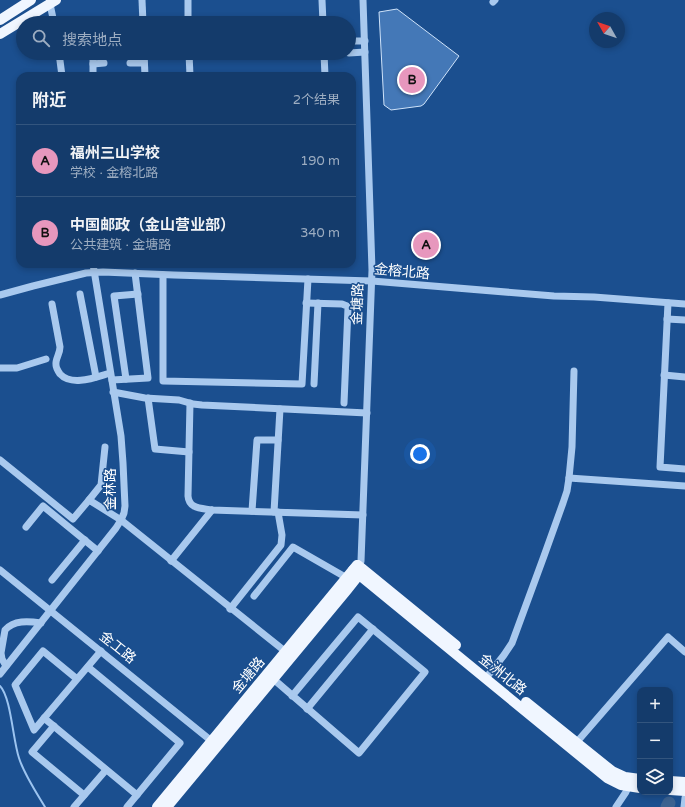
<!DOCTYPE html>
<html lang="zh">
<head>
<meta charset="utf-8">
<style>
  :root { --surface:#143b6b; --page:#1d4271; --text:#f1f3f6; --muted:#9dadc1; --line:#33557e; --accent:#e797bd }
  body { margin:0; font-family:"Varela Round","Noto Sans SC",sans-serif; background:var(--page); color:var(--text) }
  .controls { position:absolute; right:12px; bottom:12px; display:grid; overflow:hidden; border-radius:8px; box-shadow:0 2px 6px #0003 }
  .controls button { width:36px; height:36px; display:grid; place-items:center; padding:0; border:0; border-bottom:1px solid var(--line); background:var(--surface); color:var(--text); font:20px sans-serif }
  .compass { position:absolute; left:589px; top:12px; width:36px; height:36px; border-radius:50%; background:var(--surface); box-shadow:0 2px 6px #0003; rotate:310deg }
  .you { position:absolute; left:420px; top:454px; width:14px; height:14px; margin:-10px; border:3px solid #fff; border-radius:50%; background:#1a73e8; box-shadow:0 0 0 6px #1a73e833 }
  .badge { display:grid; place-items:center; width:26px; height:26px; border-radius:50%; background:var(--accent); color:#111; font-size:13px; font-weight:700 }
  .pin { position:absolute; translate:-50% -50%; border:2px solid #fff; box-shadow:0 1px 4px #0006 }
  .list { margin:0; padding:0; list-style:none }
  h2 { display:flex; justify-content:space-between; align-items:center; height:52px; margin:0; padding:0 16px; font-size:17px }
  h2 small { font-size:13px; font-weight:400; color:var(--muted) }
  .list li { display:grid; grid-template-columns:26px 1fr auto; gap:12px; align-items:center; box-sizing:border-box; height:72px; padding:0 16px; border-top:1px solid var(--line) }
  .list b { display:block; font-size:15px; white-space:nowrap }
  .list p { margin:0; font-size:13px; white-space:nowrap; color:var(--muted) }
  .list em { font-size:13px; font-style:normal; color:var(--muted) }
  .icon { flex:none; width:22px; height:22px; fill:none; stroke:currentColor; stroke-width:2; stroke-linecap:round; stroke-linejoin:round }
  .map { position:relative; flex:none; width:685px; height:807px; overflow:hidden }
  .search { position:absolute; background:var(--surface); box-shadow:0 2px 6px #0003; left:16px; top:16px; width:340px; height:44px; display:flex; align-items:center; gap:10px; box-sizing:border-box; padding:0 14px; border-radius:22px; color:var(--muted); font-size:15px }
  .panel { position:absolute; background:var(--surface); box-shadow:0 2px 6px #0003; left:16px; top:72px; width:340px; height:196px; border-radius:12px }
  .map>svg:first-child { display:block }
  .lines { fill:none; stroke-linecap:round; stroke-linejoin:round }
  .stream { stroke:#9cc4f0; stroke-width:2 }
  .river { stroke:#3c6290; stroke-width:13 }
  .building { fill:#4478b7; stroke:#cfe3fa }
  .minor { stroke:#a9c9ee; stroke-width:7 }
  .major { stroke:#f0f6ff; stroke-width:10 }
  .labels { text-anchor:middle; stroke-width:3; stroke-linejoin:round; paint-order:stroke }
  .street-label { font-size:14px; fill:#fff; stroke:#1b4f8f }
</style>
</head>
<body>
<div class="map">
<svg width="685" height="807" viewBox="0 0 685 807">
  <rect width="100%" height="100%" fill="#1b4f8f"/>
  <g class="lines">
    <path class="stream" d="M0 686C11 697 13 741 19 758 24 774 36 792 45 807"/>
    <polyline class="river" points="667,807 669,803"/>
  </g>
  <polygon class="building" points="397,9 459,56 424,104 421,106 391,110 384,105 379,12"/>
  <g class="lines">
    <g class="minor">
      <polyline points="142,0 143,23"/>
      <polyline points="188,0 188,23"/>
      <polyline points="322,0 323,23"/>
      <polyline points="493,2 495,0"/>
      <polyline points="50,4 54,23"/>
      <polyline points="111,20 111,23"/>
      <polyline points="78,22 91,22 91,23"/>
      <polyline points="349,41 365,41"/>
      <polyline points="59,53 62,76"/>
      <polyline points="93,53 93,76"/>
      <polyline points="144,53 145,76"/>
      <polyline points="189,53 190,76"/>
      <polyline points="324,53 325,76"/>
      <polyline points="349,53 365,52"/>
      <polyline points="130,63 144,63"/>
      <polyline points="93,64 104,63"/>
      <polyline points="163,275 163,381 302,384 308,279"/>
      <polyline points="80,294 96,377"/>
      <polyline points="0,295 33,286 86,273 103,272 174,275 372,281 554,296 594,297 685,304"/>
      <polyline points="306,303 342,304 347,306 348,308 344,403"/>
      <polyline points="668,303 660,467 685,469"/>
      <path d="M52 304 60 347C60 354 55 359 56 365 56 368 58 371 60 374 72 387 96 377 110 373"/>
      <polyline points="667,319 685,320"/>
      <polyline points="0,368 17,368 46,359"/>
      <polyline points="664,375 685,377"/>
      <polyline points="126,379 114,296 138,294"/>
      <polyline points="112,380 148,378 135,273"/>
      <polyline points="314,384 318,303"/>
      <polyline points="113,392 145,398 179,400 193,404 202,405 367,413"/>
      <polyline points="148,398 155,449 189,452"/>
      <path d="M190 403 188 496C189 509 201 508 212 510L363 515"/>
      <polyline points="0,460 73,519 89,500 121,520 286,652"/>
      <polyline points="569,478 685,486"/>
      <polyline points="89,500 101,485 105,447"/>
      <polyline points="252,511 257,440 278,440"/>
      <polyline points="274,512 280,409"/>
      <polyline points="26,527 43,506 98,551"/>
      <polyline points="171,561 212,510"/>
      <polyline points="361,561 372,270 363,0"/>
      <polyline points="0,570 214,743"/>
      <polyline points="52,580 85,540"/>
      <polyline points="254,596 293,547 347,578"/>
      <polyline points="230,609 281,545 282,535 278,512"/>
      <path d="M6 666 2 659 1 653 5 630C14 620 28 621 41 623"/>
      <polyline points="88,667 180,743 127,807"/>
      <polyline points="0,674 116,528 121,520 124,513 125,506 123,463 121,436 93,264"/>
      <polyline points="271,677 359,753 425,672 358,617 292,696"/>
      <polyline points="486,678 504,655 512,643 544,556 563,503 567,491 569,478 572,447 574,371"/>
      <polyline points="77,679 43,651 15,685 34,730 101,651"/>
      <polyline points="307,709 373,629"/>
      <polyline points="44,718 137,795"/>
      <polyline points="54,726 32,752 84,795"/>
      <polyline points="576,743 668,637 685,652"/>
      <polyline points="74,807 106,770"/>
      <polyline points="616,807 626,792 630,782"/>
      <polyline points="684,807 685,798"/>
    </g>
    <g class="major">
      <polyline points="0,20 31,0"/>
      <polyline points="0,34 56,0"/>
      <polyline points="358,565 456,645"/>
      <polyline points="353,570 607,778 621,785 640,788"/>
      <polyline points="526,702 612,771 625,777 640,779"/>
      <polyline points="670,781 685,782"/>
      <polyline points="670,790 685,791"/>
      <polyline points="157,807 357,565"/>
      <polyline points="167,807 347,590 359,575 359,570"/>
    </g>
  </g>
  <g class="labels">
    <g class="street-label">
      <text transform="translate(402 271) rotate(5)" y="5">金榕北路</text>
      <text transform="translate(357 304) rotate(-88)" y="5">金塘路</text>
      <text transform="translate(110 489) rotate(-90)" y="5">金林路</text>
      <text transform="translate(118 647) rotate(39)" y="5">金工路</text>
      <text transform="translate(503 674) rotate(39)" y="5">金洲北路</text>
      <text transform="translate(248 675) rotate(-50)" y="5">金塘路</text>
    </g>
  </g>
</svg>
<div class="controls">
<button>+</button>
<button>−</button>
<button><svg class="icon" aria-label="layers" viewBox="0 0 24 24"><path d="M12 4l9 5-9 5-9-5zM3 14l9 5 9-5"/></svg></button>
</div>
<svg class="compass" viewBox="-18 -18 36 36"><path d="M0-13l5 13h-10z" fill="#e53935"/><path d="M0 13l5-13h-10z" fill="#9dadc1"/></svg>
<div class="you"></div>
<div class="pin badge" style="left:426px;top:245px">A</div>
<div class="pin badge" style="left:412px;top:80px">B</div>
<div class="search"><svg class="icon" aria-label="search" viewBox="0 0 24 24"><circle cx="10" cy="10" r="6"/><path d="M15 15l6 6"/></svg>搜索地点</div>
<section class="panel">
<h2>附近<small>2个结果</small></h2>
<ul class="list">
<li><span class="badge">A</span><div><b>福州三山学校</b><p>学校 · 金榕北路</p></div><em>190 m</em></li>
<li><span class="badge">B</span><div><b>中国邮政（金山营业部）</b><p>公共建筑 · 金塘路</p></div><em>340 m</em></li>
</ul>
</section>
</div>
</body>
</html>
